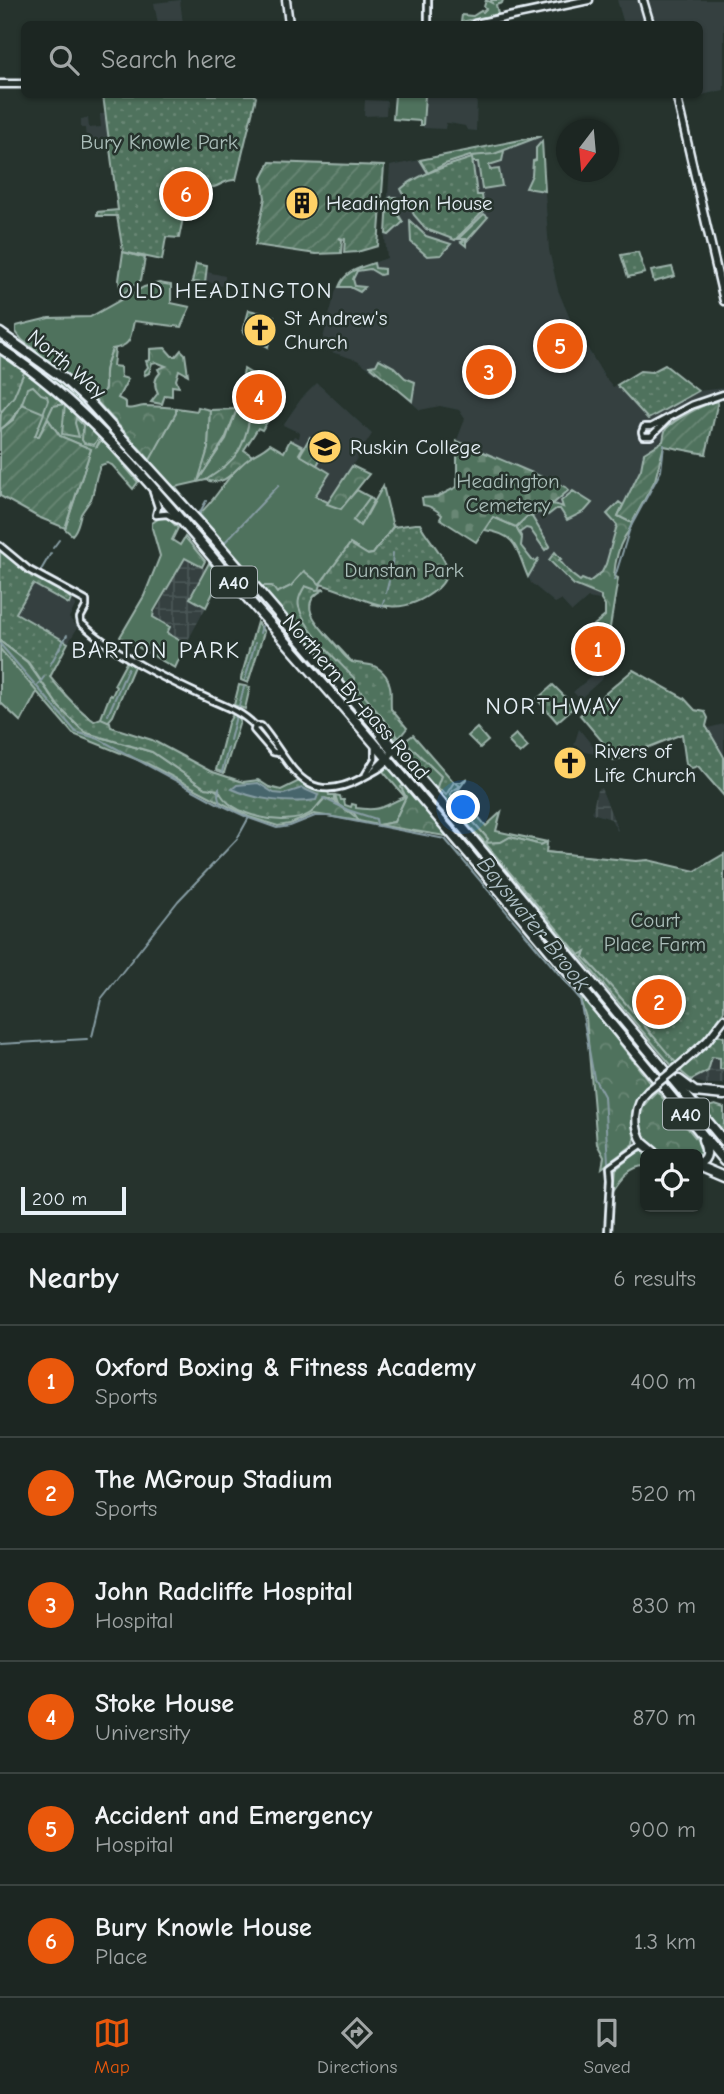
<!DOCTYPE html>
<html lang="en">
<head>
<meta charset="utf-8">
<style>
  :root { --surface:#1c2622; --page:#252e2a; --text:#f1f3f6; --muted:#a0a5a5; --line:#3a4340; --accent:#ea580c }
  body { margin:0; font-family:"Comic Neue",sans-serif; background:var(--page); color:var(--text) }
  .controls { position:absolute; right:21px; bottom:21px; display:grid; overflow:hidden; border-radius:10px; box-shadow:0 2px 5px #0004 }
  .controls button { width:63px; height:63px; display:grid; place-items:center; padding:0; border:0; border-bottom:2px solid var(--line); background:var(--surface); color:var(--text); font:35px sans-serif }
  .compass { position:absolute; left:556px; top:119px; width:63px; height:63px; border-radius:50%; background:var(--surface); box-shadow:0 2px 5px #0004; rotate:196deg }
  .scale { position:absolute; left:21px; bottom:18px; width:105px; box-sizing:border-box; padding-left:7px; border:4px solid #e8f1f8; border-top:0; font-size:19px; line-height:24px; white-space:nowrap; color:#e8f1f8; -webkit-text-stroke:5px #26332d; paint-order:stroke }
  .you { position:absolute; left:464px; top:808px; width:24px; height:24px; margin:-18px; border:5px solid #fff; border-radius:50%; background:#1a73e8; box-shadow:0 0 0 10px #1a73e833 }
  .badge { display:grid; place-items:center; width:46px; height:46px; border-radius:50%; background:var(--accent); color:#fff; font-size:23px; font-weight:700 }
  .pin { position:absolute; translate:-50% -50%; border:4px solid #fff; box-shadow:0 2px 7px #0006 }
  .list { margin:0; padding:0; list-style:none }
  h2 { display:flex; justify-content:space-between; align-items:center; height:91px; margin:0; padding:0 28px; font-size:30px }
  h2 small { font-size:23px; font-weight:400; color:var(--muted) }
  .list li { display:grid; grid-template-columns:46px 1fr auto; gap:21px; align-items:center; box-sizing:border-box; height:112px; padding:0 28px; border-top:2px solid var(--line) }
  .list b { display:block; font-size:26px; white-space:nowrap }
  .list p { margin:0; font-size:23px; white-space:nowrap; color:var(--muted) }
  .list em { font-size:23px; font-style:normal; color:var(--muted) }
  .icon { flex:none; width:38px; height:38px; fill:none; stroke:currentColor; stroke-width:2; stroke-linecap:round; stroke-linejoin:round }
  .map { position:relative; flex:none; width:724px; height:1233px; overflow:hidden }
  .search { position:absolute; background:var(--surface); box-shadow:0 2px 5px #0004; left:21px; right:21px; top:21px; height:77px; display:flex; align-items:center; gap:18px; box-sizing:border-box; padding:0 24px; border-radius:10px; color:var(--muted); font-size:26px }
  .sheet { height:763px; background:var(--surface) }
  nav { display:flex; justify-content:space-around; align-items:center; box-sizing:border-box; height:98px; border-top:2px solid var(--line); background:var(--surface); font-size:19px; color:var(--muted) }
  nav a { display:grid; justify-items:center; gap:4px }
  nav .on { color:var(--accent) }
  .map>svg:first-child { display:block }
  .built { fill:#344141 }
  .industrial { fill:url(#industrial-grid) }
  .grass { fill:#50725d; stroke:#9cb2aa; stroke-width:2 }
  .forest { fill:url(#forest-crowns); stroke:#9cb2aa; stroke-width:2 }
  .cemetery { fill:url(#cemetery-stones); stroke:#9cb2aa; stroke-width:2 }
  .park { fill:url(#park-dots); stroke:#9cb2aa; stroke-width:2 }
  .garden { fill:url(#garden-furrows); stroke:#9cb2aa; stroke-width:2 }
  .water { fill:url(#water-ripples); stroke:#879da4; stroke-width:2 }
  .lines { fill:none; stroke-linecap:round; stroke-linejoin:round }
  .stream { stroke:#879da4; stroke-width:2 }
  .minor-casing { stroke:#e8f1f8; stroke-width:10 }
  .major-casing { stroke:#e8f1f8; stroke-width:11 }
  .highway-casing { stroke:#e8f1f8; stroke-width:13 }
  .minor { stroke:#26332d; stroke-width:4.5 }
  .major { stroke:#26332d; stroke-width:6 }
  .highway { stroke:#26332d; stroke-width:8 }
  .major-bridge-casing { stroke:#e8f1f8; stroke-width:11; stroke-linecap:butt }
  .major-bridge { stroke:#26332d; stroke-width:6 }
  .labels { text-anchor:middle; stroke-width:5; stroke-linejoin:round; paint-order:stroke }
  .shield { fill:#26332d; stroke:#aeb8bb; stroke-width:2 }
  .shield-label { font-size:19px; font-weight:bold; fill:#e8f1f8 }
  .park-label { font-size:21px; fill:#abbeba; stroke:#26332d }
  .poi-label { font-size:21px; fill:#e8f1f8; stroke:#26332d; text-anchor:start }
  .street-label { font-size:21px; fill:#e8f1f8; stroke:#26332d }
  .neighbourhood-label { font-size:23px; letter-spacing:2px; fill:#e8f1f8; stroke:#26332d }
  .water-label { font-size:23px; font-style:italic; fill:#afc0c7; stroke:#26332d }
  .quarter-label { font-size:24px; letter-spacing:2px; fill:#e8f1f8; stroke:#26332d }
</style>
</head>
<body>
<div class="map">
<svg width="724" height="1233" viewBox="0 0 724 1233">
  <defs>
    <pattern id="industrial-grid" width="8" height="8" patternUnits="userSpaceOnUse" patternTransform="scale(1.75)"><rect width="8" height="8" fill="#344141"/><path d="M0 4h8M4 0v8" fill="none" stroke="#485454"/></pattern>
    <pattern id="forest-crowns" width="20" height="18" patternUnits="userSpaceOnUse" patternTransform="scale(1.75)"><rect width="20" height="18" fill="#50725d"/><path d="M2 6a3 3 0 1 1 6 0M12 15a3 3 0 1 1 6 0" fill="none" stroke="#698775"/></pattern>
    <pattern id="cemetery-stones" width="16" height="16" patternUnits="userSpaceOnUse" patternTransform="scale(1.75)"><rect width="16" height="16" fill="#50725d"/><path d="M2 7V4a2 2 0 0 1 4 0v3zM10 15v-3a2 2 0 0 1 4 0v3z" fill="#698775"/></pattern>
    <pattern id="park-dots" width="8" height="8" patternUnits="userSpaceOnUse" patternTransform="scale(1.75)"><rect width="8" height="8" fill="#50725d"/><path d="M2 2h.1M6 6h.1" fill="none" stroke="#698775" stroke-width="1.8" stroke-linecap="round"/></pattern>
    <pattern id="garden-furrows" width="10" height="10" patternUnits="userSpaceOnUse" patternTransform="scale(1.75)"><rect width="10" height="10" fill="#50725d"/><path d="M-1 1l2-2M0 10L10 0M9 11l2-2" fill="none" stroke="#698775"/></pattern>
    <pattern id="water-ripples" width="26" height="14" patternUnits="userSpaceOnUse" patternTransform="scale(1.75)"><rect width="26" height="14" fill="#46656c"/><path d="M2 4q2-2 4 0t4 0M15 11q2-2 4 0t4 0" fill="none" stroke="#617c82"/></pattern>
  </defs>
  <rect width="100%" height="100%" fill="#26332d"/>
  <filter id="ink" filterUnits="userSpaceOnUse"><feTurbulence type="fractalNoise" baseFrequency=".0143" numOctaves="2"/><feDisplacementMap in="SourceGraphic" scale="14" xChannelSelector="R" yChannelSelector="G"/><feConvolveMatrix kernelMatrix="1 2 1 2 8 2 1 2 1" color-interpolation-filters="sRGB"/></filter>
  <g filter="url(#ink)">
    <g class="built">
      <polygon points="180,0 183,24 158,24 154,3"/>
      <polygon points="617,0 639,0 645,24 624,24"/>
      <polygon points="649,0 724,0 724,90 702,95 700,86 700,24 655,24"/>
      <polygon points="425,95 477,95 476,131 467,130 465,126 449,123 446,123 445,129 423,128"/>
      <polygon points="365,100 387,101 386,115 364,116"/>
      <polygon points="100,114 105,114 110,139 86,142 85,128 81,128 81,119 88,118 89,128 101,127"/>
      <polygon points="541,136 549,250 558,290 570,319 604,376 613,387 617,385 648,419 698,391 724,388 724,400 713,401 644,453 641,469 618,516 632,523 632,527 623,539 614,567 614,576 618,578 616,591 605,605 600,600 588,598 572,612 561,600 555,603 531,583 517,547 522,538 516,527 539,505 554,503 569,488 457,440 465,419 459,410 440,406 420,410 386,380 357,360 325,350 323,338 336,290 347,275 353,270 387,258 385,238 390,166"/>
      <polygon points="207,272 225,276 225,284 221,286 206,281"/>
      <polygon points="317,383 372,434 352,466 369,474 357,490 327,504 251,457 270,444 284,452 294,436 299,438 300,433 283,425 301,399"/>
      <polygon points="37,577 62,590 76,604 69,618 78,627 68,643 16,613"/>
      <polygon points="599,670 604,674 603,678 580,699 573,692"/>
      <polygon points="724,724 724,757 708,728"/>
      <polygon points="579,729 600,755 579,751 579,747 574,745"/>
    </g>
    <g class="industrial">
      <polygon points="185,557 206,569 190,598 206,607 186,644 166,633 153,617"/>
      <polygon points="601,788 618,830 617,831 611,819 592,813 597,790"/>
      <polygon points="711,1057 721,1058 720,1069 724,1069 724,1084 705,1084 691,1080 708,1071"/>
    </g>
    <g class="grass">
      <polygon points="486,0 492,3 491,0 503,0 502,3 496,5 498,14 461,22 462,15 473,16 481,11 483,12 486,9 484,7"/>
      <polygon points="395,95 425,95 423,125 420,125 420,121 393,119"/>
      <polygon points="542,141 545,191 526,188 532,175 533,161 536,160 536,148"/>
      <polygon points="504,151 502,161 489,165 490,170 499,169 502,186 482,189 478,162 472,162 471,156"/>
      <polygon points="484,214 488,217 466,242 466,246 461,242 467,239 458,239"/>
      <polygon points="123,252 145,258 141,280 121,295 119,280"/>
      <path d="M159 283 171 285V303L190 307 181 327 134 321C130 338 132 346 112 349 110 356 105 366 105 373 104 388 109 390 94 399L149 460 176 413V408L197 411 198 407 210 410 208 449 200 477 226 439 237 409 244 369 262 380 250 400 251 411 247 433 240 453 223 470 206 480 175 487 198 515C216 500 225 479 242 463 250 455 262 452 270 444L284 452 290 440 303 447 299 454 330 473 315 496 340 508 357 490 370 497 354 520 367 515 383 486 393 527 373 554 365 555 320 584 291 586 277 593 261 586 385 729 394 739 398 736 396 740H394L384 729 118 426 70 377 22 340 16 332V326L49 318 90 317 144 287Z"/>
      <path d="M25 370 65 403 101 438 96 448 102 439 138 482 133 489 112 465 107 463 101 465C94 477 96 487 91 499 88 504 84 509 81 514 78 523 78 529 72 535L65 529 91 449 60 436 44 413 0 430V415Z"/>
      <path d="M573 491 592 503 585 511 567 520 560 509H556L548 515 546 512 537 513 532 517 527 516C540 504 549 501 563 507L561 501Z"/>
      <polygon points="161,517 168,518 178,528 172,540 180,545 185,537 205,561 202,567 185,558 154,611 153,617 170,627 167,633 186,644 175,668 120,637 144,596 160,556 152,528 152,523"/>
      <path d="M493 517 516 527 522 538 521 546 532 560 536 561 539 558 528 577C516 550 519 535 485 530Z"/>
      <polygon points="209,563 221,577 206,607 190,598"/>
      <polygon points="257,622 264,632 248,683 241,680 241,678"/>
      <polygon points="0,649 38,690 21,722 0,702"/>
      <polygon points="127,661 134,666 113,716 107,723 101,718 110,695 112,696 116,687 114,685"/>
      <polygon points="239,685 250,687 245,709 234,705"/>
      <polygon points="234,713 241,718 224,773 216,770 228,723"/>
      <polygon points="477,728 488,741 480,748 468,736"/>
      <polygon points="516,734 528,747 520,754 508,741"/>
      <polygon points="403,745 485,843 488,839 451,796 451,792 460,786 454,782 461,782 467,778 457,792 486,826 501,812 496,831 547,842 541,845 510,837 515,862 501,842 486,844 579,955 576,955 402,749"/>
      <path d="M382 768H389L404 785 401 787 406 797 394 822 378 825 359 821 354 813 339 807 335 795 340 796 341 800H344L345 805 351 807 352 804 356 805V808C383 812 384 805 405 797L382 770 357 785Z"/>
    </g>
    <g class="forest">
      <polygon points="541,136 494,154 470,156 445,164 428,173 420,160"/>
      <polygon points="391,197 396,197 395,201 402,205 398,214 403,222 389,235 386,234 388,199"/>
      <path d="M374 263 375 268 384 269V274L380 275 370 269 357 271 353 279 355 286 365 287 360 292 350 287H339C345 271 359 268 374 263Z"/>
      <polygon points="196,264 207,266 205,283 192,282"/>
      <polygon points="0,337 63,382 112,430 193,523 205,540 204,542 110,440 0,345"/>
      <path d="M165 348 172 356H176L181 350 185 354 188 375 179 370 176 380 179 387 172 386V396L165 395 162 404 151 402 158 393C154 386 154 379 160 373L158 369 166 366 156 362 152 363 149 373 145 375 144 372 148 367 146 361 150 360V349Z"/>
      <path d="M112 349H115L113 366 120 367 121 377 128 379 118 398 126 402V408C133 410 136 407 144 406 155 406 165 407 176 408V413L150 460 94 398C110 390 104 388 105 373 105 366 110 356 112 349Z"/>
      <path d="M4 355 66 401 100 435 94 445 84 443 82 440 83 425 76 418 75 423 79 437 62 434 65 404 53 406 39 436H35L48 400 47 396 41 394 33 386 27 388C22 407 15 418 0 430Z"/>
      <polygon points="379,359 394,367 405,378 415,382 412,401 370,366 376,365"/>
      <polygon points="237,409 225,439 198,481 208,449 210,410"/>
      <path d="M251 411 272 414 262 430 258 428 244 450 251 455V457C235 467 227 488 206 480 238 460 245 447 251 411Z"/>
      <polygon points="352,466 369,474 341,509 327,504"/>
      <polygon points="370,497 374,501 360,526 353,520"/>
      <path d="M619 502 623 505 618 516 632 523C631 530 628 531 624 538 618 548 615 564 614 576L618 578 607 646 593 643 588 646 581 636 605 616V606L601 600V596L574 585 549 560 555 552 561 559 559 560 571 574 580 581 582 579 589 582 602 572 606 564 617 525 607 514Z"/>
      <polygon points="527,516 532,517 550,546 545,550 530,529 526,528 519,533 516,527"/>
      <polygon points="393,527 387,607 372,604 378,594 321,584 320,588 300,606 352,662 401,734 394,739 260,586 272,586 277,593 291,586 304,571 320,584 350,544 368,555 373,554"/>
      <path d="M0 641 27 662 59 707 80 728 87 733 152 752 205 788H213L221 794 318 806 325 798 335 801C342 810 352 811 359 821L314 814 290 824 278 826 249 817 148 764 73 734 0 649Z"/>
      <path d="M407 742 441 776 437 787 449 789 454 782 460 786 451 792V796L488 839 486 843 501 842 510 837 541 845 547 842 546 852 617 860 584 957 620 994 652 1036 707 1034 673 1067C610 994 550 919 488 846 460 814 422 781 403 745Z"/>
      <polygon points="404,785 446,834 445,836 378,825 394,822 406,797 401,787"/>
      <path d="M580 999 587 1001 651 1084C639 1094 630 1109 632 1126 633 1133 636 1136 634 1144L602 1168 604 1157 597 1144 586 1018Z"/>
      <polygon points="716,1034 724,1037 724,1069 720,1069 720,1058 712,1057 708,1071 691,1080 679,1070"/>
      <path d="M657 1091 700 1143 703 1153 700 1158H698V1154L657 1152C633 1130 633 1113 657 1091Z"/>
      <polygon points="715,1105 724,1108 724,1137 704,1108"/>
      <path d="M640 1150 650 1154H645V1166C630 1166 621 1179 614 1190L616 1169Z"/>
    </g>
    <g class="cemetery">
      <polygon points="249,310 274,316 268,347 243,332"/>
      <path d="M457 441 566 487 569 490 554 503 539 505 516 527 493 517 476 542 440 519 442 515C436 509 431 506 423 505L422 498 437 497 457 487Z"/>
    </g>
    <g class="park">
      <path d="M103 95H254L256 97 236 180C227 179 223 184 214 187 209 188 203 187 197 189L196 182 181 184 176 187 177 197 183 200V218L179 238 166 237 162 260 123 252 117 216H97V212L118 210Z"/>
      <path d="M472 158 477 195H482L484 211 455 240 426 229 414 215 401 189C417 174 450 165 472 158Z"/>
      <polygon points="410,221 426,236 451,244 441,255 427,256 411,242"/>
      <polygon points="638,252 645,273 628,277 621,255"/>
      <polygon points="672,267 675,276 654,282 651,271"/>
      <polygon points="0,352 25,370 14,396 2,411 0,410"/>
      <polygon points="665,365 698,391 648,419 617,385 640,371 652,372"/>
      <path d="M415 524H420C426 536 444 556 446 565 449 574 444 583 437 589 393 625 366 596 320 584L350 544 368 555 373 554 393 527Z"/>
      <path d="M0 550 26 572 62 590 71 599 69 604 33 584 16 613 68 643 50 677C63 693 77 709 94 721L101 718 110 722 111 727 152 740 210 771 243 782 258 780 269 787 281 790 299 781 309 786 328 790 329 795H335V801L325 798C319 802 316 810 309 814 286 828 228 816 219 790L205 788 152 752 87 733 80 728 59 707 28 662 0 641Z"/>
      <path d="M305 586 316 590 325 589C294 603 319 626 333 642 338 647 345 659 352 662 366 666 375 661 386 676 393 687 390 697 391 709L407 728 399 738 353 682 355 679C338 661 305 631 299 607 297 600 301 593 305 586Z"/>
      <polygon points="633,670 684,698 695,710 705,712 708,718 706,726 724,757 724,796 698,766 692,768 686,764 682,734 614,761 607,747 580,715"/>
      <polygon points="553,685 567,699 565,701 568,704 570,703 574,707 557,722 537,699"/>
      <polygon points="413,735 454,782 446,795 437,787 441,776 407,743 402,746 401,744"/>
      <path d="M510 837 541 845 547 842 546 852 636 861 648 860 695 871 724 854V1011L707 1034 677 1064C646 1028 617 991 584 957L586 952 579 955 485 843 501 842Z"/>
    </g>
    <g class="garden">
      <polygon points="270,162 384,166 378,246 357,252 344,253 345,239 339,238 342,240 341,253 316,254 255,245 265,198 262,178"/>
      <path d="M718 401 706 454 664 446 655 480 632 523 618 516 641 469 644 453 663 441C664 437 664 432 666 429 673 420 707 402 718 401Z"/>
      <polygon points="22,404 44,413 35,436 39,436 48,419 60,436 91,449 65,528 38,517 0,496 0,430 14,419"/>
      <polygon points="310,437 327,447 317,465 300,455"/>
    </g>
    <path class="water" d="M258 783 274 793 284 794 302 788 318 795 316 800C289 804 257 800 232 789L237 785Z"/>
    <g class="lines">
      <g class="stream">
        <polyline points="206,501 199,514 224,543 279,485"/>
        <polyline points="53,548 59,540"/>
        <polyline points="41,570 51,553"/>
        <polyline points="391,576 393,553"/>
        <polyline points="614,580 630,528 661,471 664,445"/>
        <polyline points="386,593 389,581"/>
        <polyline points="382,606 384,600"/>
        <polyline points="260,633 262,626"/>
        <polyline points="0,644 76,732 99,739 217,803 249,818 277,828 290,826 315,816 328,816 445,839 580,999 594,1078 604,1096 608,1162"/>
        <polyline points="50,665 67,635"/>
        <polyline points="245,680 255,643"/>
        <polyline points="38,685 44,677"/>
        <polyline points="239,706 244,687"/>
        <polyline points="108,715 128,668"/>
        <polyline points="230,740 236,716"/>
        <polyline points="222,772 228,748"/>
        <polyline points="219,788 218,795 220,804"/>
        <polyline points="323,798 348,810 376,819 377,825"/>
        <polyline points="92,1037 101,999 178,901 237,839 248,819"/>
        <polyline points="0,1044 87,1039"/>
        <polyline points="605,1233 609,1181"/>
      </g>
      <defs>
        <g id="minor">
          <polyline points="428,24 428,0"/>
          <polyline points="667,420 651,436 643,436 642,432 644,427 651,427 692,405 724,394"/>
          <polyline points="153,492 158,507 156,515 167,514 177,520"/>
          <path d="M0 546 29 570 86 601V607L80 618 81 623C115 654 157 675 198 694 218 704 239 709 255 726"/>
          <polyline points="379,736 392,754"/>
          <path d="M278 753 273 752 254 730 255 726H261C291 761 302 810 362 778 374 771 387 767 391 754"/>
          <polyline points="374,770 388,756"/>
          <polyline points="366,774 375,759 375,747"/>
          <polyline points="608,1233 611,1178 610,1167 643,1144"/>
        </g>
        <g id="major">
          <polyline points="286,0 289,24"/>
          <polyline points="643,0 650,24"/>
          <polyline points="475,24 589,0"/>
          <polyline points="0,84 24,84"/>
          <polyline points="676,94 724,301"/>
          <polyline points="679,1066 707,1041 724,1019"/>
          <path d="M644 1144C633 1127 633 1105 648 1091"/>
        </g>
        <g id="highway">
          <polyline points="0,333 63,378 88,401 212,537 468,834 724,1141"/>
          <path d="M0 348C101 414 178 519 257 609 417 789 571 974 724 1161"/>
          <polyline points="679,1080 695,1092 724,1095"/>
          <polyline points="644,1144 656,1154"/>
          <path d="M698 1163C709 1159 707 1149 703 1140"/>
          <polyline points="698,1166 724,1177"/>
        </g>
      </defs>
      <use href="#minor" class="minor-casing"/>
      <use href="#major" class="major-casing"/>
      <use href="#highway" class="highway-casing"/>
      <use href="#minor" class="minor"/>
      <use href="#major" class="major"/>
      <use href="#highway" class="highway"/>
      <defs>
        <polyline id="major-bridge" points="648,1091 679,1066"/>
      </defs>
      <use href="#major-bridge" class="major-bridge-casing"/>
      <use href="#major-bridge" class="major-bridge"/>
    </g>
  </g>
  <defs>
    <symbol id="building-disc" viewBox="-11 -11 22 22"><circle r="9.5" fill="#ffd166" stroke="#26332d"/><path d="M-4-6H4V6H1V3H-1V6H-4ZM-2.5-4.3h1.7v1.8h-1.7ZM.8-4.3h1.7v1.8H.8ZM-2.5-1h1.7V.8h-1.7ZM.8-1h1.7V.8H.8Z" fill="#111"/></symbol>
    <symbol id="church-disc" viewBox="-11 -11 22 22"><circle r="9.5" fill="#ffd166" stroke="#26332d"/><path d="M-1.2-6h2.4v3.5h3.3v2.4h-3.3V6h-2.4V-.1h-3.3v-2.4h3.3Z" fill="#111"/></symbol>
    <symbol id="university-disc" viewBox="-11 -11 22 22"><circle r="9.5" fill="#ffd166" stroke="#26332d"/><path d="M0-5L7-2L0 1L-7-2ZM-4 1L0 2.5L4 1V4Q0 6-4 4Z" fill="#111"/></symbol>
  </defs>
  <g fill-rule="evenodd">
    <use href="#building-disc" x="283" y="184" width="38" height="38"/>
    <use href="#church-disc" x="241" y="311" width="38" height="38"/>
    <use href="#university-disc" x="306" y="428" width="38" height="38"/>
    <use href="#church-disc" x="551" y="744" width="38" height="38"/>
  </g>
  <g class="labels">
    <g class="shield">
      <rect x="211" y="566.5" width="46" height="31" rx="5"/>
      <rect x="663" y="1098.5" width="46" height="31" rx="5"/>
    </g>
    <g class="shield-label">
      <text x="234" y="589">A40</text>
      <text x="686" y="1121">A40</text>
    </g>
    <g class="park-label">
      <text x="159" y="149">Bury Knowle Park</text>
      <text x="508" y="488">Headington<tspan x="508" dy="24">Cemetery</tspan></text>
      <text x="404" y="577">Dunstan Park</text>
      <text x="655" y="927">Court<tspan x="655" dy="24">Place Farm</tspan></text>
    </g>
    <g class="poi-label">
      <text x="326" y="210">Headington House</text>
      <text x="284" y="325">St Andrew's<tspan x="284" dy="24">Church</tspan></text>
      <text x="350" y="454">Ruskin College</text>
      <text x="594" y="758">Rivers of<tspan x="594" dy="24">Life Church</tspan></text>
    </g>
    <g class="street-label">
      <text transform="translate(67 364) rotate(40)" y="7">North Way</text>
      <text transform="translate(356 697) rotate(49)" y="7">Northern By-pass Road</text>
    </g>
    <g class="neighbourhood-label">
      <text x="226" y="298">OLD HEADINGTON</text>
    </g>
    <g class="water-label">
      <text transform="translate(534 923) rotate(51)" y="8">Bayswater Brook</text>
    </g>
    <g class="quarter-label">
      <text x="156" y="658">BARTON PARK</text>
      <text x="554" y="714">NORTHWAY</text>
    </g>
  </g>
</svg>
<div class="controls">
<button><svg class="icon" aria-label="locate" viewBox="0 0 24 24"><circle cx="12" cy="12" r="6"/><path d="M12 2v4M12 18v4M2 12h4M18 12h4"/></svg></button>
</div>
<svg class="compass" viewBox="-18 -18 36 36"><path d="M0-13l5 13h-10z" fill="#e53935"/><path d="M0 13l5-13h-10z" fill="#a0a5a5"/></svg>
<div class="scale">200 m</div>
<div class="you"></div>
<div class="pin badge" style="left:598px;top:649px">1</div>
<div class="pin badge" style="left:659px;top:1002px">2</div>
<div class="pin badge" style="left:489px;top:372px">3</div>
<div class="pin badge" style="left:259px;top:397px">4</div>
<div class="pin badge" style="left:560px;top:346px">5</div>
<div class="pin badge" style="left:186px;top:194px">6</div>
<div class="search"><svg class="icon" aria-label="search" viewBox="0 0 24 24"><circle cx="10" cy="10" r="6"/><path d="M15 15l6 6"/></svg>Search here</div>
</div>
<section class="sheet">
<h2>Nearby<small>6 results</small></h2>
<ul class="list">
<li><span class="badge">1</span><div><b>Oxford Boxing &amp; Fitness Academy</b><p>Sports</p></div><em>400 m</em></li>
<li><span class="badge">2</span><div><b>The MGroup Stadium</b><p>Sports</p></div><em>520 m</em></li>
<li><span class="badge">3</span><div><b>John Radcliffe Hospital</b><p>Hospital</p></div><em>830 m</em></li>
<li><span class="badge">4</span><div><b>Stoke House</b><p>University</p></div><em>870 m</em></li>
<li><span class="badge">5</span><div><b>Accident and Emergency</b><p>Hospital</p></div><em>900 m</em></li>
<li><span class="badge">6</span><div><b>Bury Knowle House</b><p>Place</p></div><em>1.3 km</em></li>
</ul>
</section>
<nav>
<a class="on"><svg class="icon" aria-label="map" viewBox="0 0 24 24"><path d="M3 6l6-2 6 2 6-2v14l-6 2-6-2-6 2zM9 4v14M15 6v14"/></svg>Map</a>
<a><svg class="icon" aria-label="directions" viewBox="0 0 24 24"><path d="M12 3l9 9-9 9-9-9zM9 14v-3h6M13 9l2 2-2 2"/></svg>Directions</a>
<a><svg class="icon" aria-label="saved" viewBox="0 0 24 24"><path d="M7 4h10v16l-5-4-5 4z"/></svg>Saved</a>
</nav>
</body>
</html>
